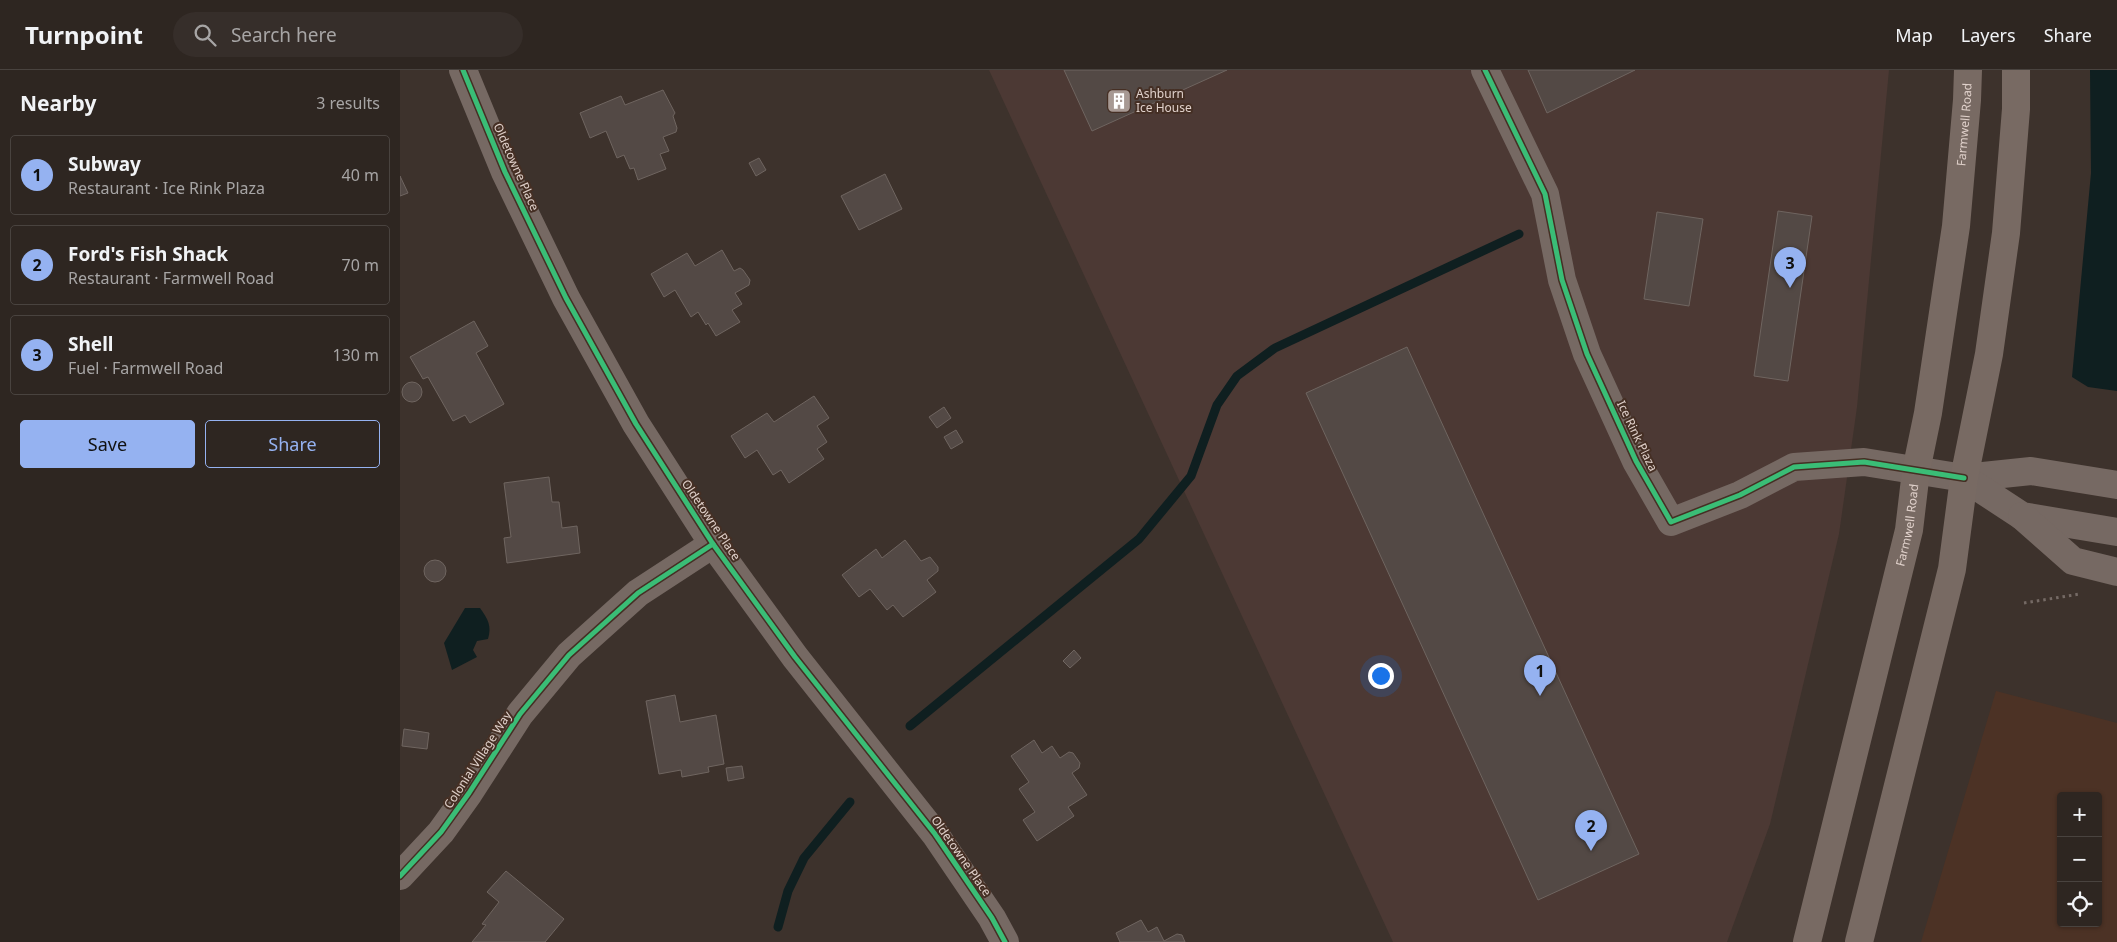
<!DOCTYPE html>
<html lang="en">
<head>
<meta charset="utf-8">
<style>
  :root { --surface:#2e2621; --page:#362e2a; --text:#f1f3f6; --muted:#a7a5a5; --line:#49433f; --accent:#95b2f1 }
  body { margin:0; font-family:"Noto Sans",sans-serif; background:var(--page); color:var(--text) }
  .controls { position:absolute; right:15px; bottom:15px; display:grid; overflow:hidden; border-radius:5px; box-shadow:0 1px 4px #0004 }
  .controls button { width:45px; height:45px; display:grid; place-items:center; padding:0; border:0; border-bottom:1px solid var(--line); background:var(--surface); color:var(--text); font:25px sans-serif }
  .you { position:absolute; left:980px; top:605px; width:18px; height:18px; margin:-12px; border:4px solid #fff; border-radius:50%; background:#1a73e8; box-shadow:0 0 0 8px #1a73e833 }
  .badge { display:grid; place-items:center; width:32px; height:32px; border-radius:50%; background:var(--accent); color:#111; font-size:16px; font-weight:700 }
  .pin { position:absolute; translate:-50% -41px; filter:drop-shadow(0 1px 2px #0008) }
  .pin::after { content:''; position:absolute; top:26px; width:18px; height:15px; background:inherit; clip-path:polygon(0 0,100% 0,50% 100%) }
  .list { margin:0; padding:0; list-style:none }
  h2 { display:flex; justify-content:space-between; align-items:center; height:65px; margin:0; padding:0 20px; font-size:21px }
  h2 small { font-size:16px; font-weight:400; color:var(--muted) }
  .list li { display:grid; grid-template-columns:32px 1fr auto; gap:15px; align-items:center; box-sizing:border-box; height:80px; margin:0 10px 10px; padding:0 10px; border:1px solid var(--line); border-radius:5px }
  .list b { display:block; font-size:19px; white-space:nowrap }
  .list p { margin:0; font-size:16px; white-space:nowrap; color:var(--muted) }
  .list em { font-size:16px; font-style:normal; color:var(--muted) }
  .actions { display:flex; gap:10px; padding:15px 20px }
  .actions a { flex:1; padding:11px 0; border:1px solid var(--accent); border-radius:5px; text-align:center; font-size:18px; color:var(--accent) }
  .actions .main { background:var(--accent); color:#111 }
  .icon { flex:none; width:28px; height:28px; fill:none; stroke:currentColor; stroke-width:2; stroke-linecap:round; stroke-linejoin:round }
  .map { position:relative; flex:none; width:1717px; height:872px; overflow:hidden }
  header { display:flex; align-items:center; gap:30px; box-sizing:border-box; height:70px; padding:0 25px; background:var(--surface); border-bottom:1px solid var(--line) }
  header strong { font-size:24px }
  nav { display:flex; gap:28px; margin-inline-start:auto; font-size:18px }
  .search { width:350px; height:45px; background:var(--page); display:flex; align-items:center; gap:12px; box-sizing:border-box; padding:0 18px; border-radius:28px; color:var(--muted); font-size:19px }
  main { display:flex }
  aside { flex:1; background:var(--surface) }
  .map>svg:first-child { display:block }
  .commercial { fill:#4c3934 }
  .built { fill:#4c3225; fill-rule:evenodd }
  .water { fill:#0f1f20 }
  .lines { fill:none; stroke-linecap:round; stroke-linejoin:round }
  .stream { stroke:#0f1f20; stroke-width:9 }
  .building { fill:#534945; stroke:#6f6560 }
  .path { stroke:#756a65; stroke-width:3; stroke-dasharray:2.5 4; stroke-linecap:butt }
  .minor { stroke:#766963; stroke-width:28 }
  .major { stroke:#786a63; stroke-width:28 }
  .cycleway-casing { stroke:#452f24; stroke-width:8 }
  .cycleway { stroke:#3abd76; stroke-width:5 }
  .labels { text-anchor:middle; stroke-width:4; stroke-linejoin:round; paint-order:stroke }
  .poi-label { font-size:12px; fill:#e0d1cb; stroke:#452f24; text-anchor:start }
  .street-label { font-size:12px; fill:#e0d1cb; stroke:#452f24 }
</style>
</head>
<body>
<header>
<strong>Turnpoint</strong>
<div class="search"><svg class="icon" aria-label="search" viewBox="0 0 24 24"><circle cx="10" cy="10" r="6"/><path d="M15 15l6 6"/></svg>Search here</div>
<nav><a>Map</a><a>Layers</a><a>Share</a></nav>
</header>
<main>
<aside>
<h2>Nearby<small>3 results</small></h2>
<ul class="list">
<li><span class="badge">1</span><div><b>Subway</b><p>Restaurant · Ice Rink Plaza</p></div><em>40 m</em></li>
<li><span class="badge">2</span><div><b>Ford's Fish Shack</b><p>Restaurant · Farmwell Road</p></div><em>70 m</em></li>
<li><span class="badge">3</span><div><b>Shell</b><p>Fuel · Farmwell Road</p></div><em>130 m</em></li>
</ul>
<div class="actions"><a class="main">Save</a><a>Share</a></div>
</aside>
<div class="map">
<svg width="1717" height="872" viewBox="0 0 1717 872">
  <rect width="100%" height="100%" fill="#3d322c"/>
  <polygon class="commercial" points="589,0 1489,0 1457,337 1439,464 1370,754 1327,872 993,872"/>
  <path class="built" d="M1596 621 1717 653V872H1521ZM1661 726H1698V853H1661Z"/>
  <g class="water">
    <polygon points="1690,0 1717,0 1717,321 1688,317 1672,307 1691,103"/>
    <path d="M65 538H80C88 549 92 556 88 569L77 571 73 580 77 587 52 600 44 573Z"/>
  </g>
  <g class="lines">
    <g class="stream">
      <polyline points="510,656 739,469 791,406 817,335 837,306 875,278 1119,164"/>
      <polyline points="378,857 388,821 404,788 450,732"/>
    </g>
  </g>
  <g class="building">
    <polygon points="664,0 827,0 692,61"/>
    <polygon points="1128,0 1235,0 1147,43"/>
    <polygon points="263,20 275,43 273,46 277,58 276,62 263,67 269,81 260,84 266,99 238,110 234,98 230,99 224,85 217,88 206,61 190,68 180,43 221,26 225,35"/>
    <polygon points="359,88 366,100 356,106 349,93"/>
    <polygon points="485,104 502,139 459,160 441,126"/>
    <polygon points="0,106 8,123 0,126"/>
    <polygon points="1378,141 1412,146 1388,311 1354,306"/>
    <polygon points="1257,142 1303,149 1289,236 1244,229"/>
    <polygon points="322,180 334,201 340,198 343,200 350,210 349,215 335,223 342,234 332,240 340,252 316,266 308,253 306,255 298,242 291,247 275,220 264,227 251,204 287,183 295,196"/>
    <polygon points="74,251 88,276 76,283 104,334 70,353 65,345 53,351 28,307 23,309 10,287"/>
    <polygon points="1007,277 1239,784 1138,830 906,323"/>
    <circle cx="12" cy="322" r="10"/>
    <polygon points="414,326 429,348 417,356 427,372 417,379 424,389 389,413 381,400 373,405 357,380 345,388 331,366 367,343 374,352"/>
    <polygon points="544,337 551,348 537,358 529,347"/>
    <polygon points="556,360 563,372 551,379 544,367"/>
    <polygon points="149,407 152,432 159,432 162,458 177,456 180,483 107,493 104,468 111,467 104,413"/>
    <polygon points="505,470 521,491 530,487 538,497 538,501 527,510 536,522 503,547 493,535 487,540 470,519 459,527 442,505 476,479 482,488"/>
    <circle cx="35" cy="501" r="11"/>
    <polygon points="674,580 681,588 670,598 663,591"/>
    <polygon points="275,625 280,652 316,645 324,694 308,697 309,702 282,707 281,700 259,704 246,631"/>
    <polygon points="4,659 29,663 27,679 2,676"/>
    <polygon points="634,670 642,683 652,676 660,688 669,682 673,683 680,693 679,698 672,703 687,725 668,737 674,746 637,771 623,750 635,742 619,719 629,712 611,686"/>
    <polygon points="342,696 344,708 328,711 326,698"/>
    <polygon points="106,801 164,849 145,872 72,872 86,855 82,854 99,832 87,822"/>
    <polygon points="741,850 748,862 757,857 764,871 777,864 782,865 785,872 720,872 716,863"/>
  </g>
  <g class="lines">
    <polyline class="path" points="1624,533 1680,524"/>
    <g class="minor">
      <polyline points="63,0 105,102 166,228 236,354 313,474 395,587 535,764 592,848 605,872"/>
      <polyline points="1085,0 1145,124 1162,210 1187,284 1236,391 1271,452 1340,425 1394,397 1464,392 1564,408 1631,401 1717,415"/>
      <polyline points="1564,408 1622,446 1717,462"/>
      <polyline points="1622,446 1673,491 1717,502"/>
      <polyline points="0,806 41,762 69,723 120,644 169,585 238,523 313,474"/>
    </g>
    <g class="major">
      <path id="s1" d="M1407 872 1509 460 1516 401 1528 343 1556 156 1567 30 1568 0"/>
      <polyline points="1459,872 1552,499 1564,408 1589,284 1606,163 1616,39 1616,0"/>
    </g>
    <defs>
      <g id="cycleway">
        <polyline points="63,0 105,102 166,228 236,354 313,474 395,587 535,764 592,848 605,872"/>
        <polyline points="1085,0 1145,124 1162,210 1187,284 1236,391 1271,452 1340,425 1394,397 1464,392 1564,408"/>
        <polyline points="0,806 41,762 69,723 120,644 169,585 238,523 313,474"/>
      </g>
    </defs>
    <use href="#cycleway" class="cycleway-casing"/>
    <use href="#cycleway" class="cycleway"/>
  </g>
  <defs>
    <symbol id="building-square" viewBox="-11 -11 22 22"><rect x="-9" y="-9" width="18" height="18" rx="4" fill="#a79993" stroke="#452f24"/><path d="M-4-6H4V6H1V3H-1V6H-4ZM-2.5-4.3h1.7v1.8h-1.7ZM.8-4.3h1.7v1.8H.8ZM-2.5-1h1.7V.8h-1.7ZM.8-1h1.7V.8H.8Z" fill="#fff"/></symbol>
  </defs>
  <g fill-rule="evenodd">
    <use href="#building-square" x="705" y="17" width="28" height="28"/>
  </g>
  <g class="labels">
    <g class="poi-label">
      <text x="736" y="28">Ashburn<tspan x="736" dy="14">Ice House</tspan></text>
    </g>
    <g class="street-label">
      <text dy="4" stroke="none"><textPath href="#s1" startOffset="834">Farmwell Road</textPath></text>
      <text transform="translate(116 97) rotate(66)" y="4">Oldetowne Place</text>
      <text transform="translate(1237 366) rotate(64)" y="4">Ice Rink Plaza</text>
      <text transform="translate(311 450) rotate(56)" y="4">Oldetowne Place</text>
      <text dy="4" stroke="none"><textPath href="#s1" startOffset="429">Farmwell Road</textPath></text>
      <text transform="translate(78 690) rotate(-57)" y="4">Colonial Village Way</text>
      <text transform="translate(561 786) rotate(55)" y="4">Oldetowne Place</text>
    </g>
  </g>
</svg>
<div class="controls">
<button>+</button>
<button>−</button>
<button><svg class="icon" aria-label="locate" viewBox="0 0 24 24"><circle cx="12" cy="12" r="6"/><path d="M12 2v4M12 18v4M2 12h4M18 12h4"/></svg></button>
</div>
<div class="you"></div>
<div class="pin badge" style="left:1140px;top:626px">1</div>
<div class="pin badge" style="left:1191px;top:781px">2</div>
<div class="pin badge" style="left:1390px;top:218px">3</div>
</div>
</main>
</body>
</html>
